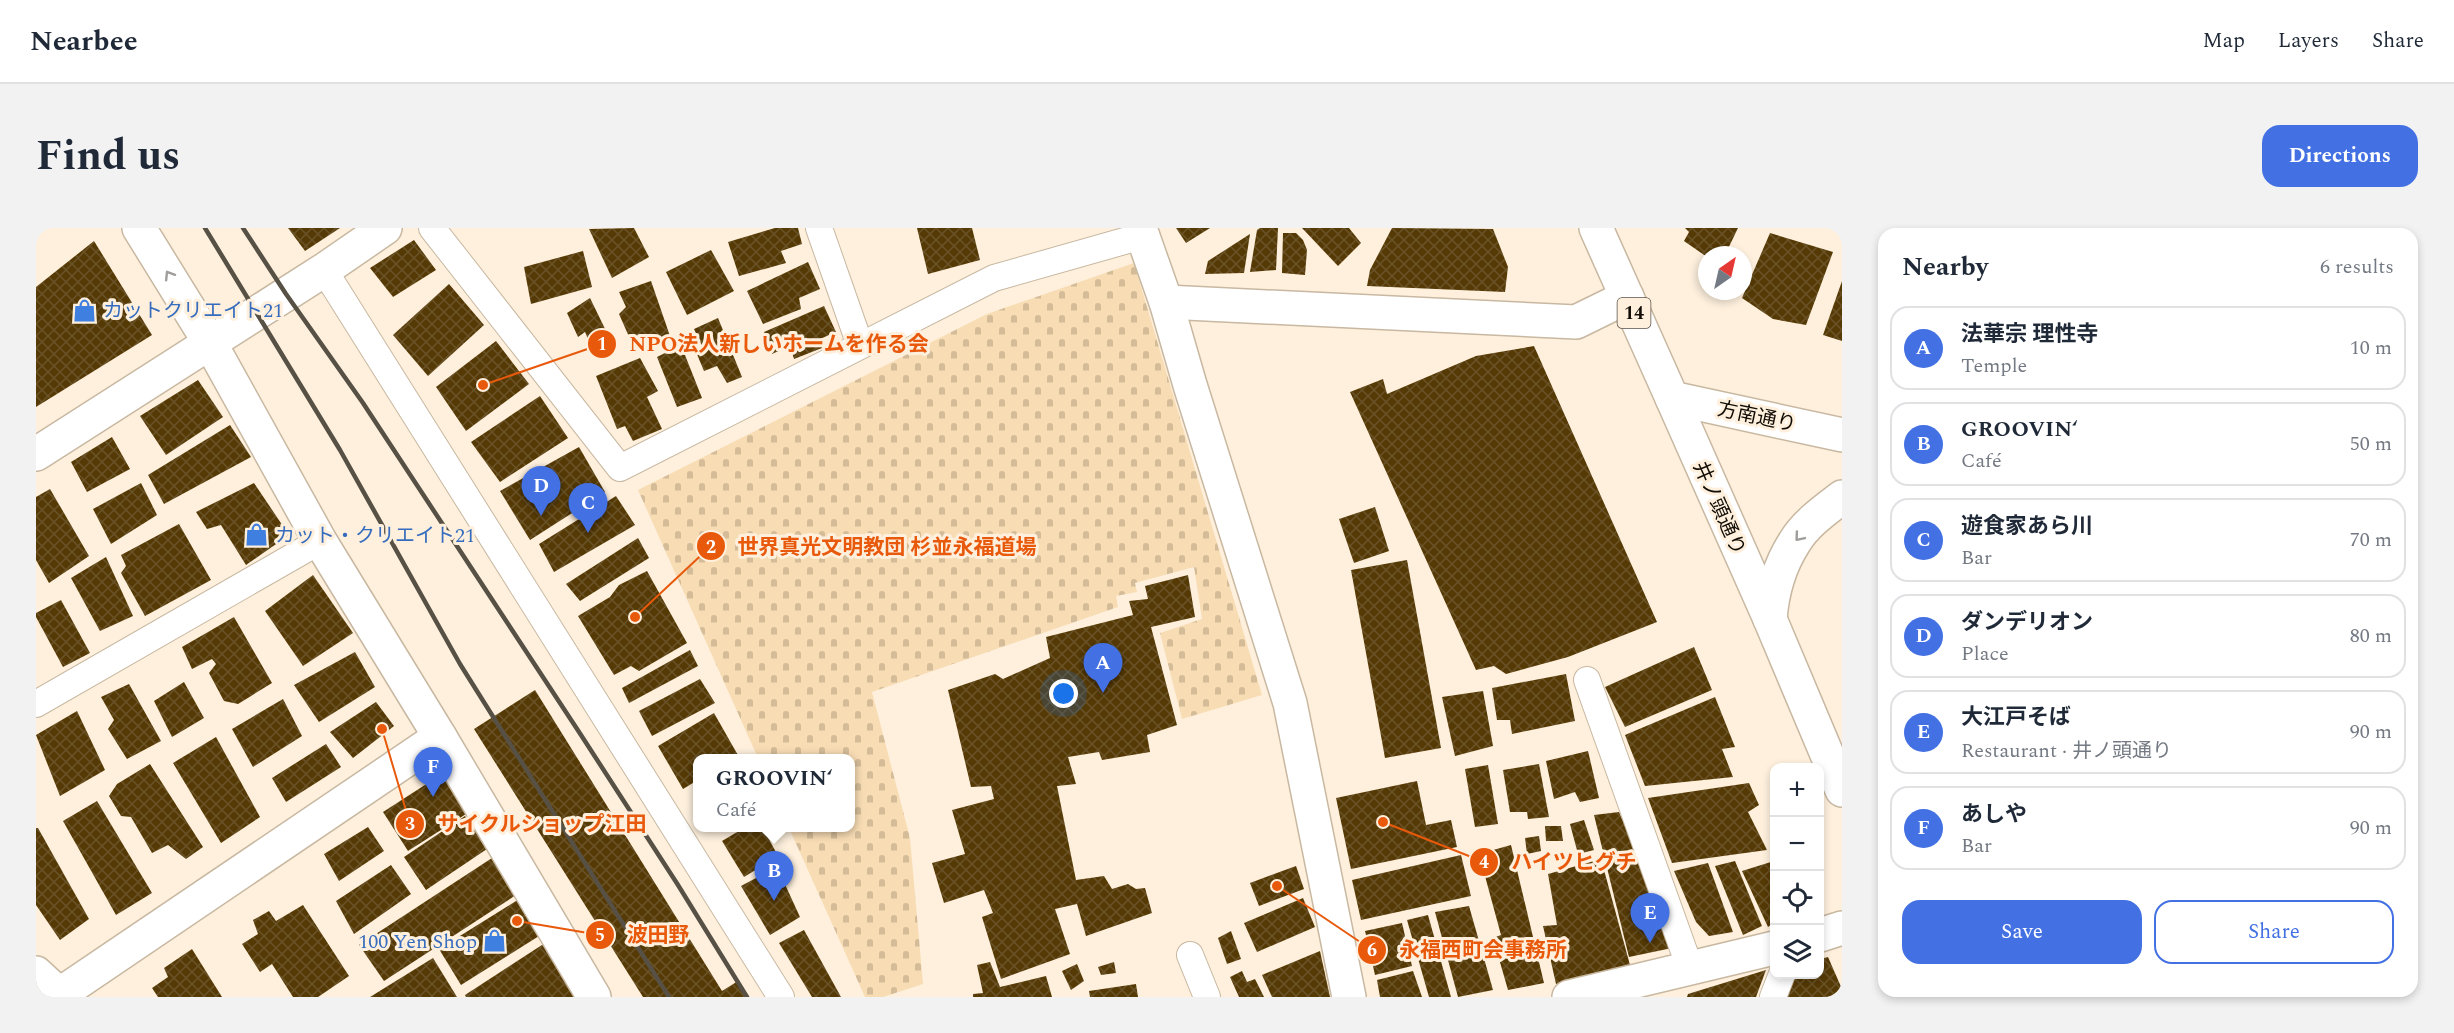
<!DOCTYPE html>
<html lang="en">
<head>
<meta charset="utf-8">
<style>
  :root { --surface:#fff; --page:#f2f2f3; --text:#1f2937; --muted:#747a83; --line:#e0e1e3; --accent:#4371e3 }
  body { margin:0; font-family:Spectral,"Noto Sans JP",serif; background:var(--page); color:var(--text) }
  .controls { position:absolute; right:18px; bottom:18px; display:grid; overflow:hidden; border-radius:12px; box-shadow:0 3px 9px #0003 }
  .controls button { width:54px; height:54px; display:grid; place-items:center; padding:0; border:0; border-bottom:2px solid var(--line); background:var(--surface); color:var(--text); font:30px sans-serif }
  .compass { position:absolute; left:1662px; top:18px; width:54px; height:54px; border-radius:50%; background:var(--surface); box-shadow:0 3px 9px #0003; rotate:34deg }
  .you { position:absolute; left:1028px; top:466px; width:21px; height:21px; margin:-15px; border:4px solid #fff; border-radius:50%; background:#1a73e8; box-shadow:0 0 0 9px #1a73e833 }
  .badge { display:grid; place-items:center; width:39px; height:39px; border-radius:50%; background:var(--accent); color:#fff; font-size:20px; font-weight:700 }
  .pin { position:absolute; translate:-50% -50px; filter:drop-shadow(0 2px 3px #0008) }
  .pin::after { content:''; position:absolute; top:32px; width:21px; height:18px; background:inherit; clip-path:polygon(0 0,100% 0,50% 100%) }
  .popup { position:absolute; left:657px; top:526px; width:162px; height:78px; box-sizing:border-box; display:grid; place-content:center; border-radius:12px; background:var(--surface); filter:drop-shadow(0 2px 4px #0005); font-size:20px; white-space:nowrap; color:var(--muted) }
  .popup b { font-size:22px; color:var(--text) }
  .popup::after { content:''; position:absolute; left:50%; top:100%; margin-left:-12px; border:12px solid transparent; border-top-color:var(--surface) }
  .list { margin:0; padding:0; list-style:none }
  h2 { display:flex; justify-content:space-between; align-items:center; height:78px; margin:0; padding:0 24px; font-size:26px }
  h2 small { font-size:20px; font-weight:400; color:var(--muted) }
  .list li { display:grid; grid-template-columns:39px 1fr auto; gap:18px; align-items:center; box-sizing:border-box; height:84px; margin:0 12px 12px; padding:0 12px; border:2px solid var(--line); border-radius:18px }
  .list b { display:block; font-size:22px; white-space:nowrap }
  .list p { margin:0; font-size:20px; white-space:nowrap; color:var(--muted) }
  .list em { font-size:20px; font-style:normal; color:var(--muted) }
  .actions { display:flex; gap:12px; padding:18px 24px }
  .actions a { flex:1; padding:14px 0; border:2px solid var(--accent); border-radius:18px; text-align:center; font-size:21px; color:var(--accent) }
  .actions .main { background:var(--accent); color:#fff }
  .icon { flex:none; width:33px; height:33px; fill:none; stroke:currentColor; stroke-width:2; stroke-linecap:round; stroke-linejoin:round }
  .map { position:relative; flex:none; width:1806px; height:769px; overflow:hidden; border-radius:18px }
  header { display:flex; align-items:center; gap:36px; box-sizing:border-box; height:84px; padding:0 30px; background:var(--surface); border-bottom:2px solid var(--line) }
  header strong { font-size:28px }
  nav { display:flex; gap:33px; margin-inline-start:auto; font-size:21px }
  .intro { display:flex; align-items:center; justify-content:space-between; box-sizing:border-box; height:144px; padding:0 36px }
  h1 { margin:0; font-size:42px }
  .button { padding:15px 27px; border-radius:18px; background:var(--accent); color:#fff; font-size:21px; font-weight:700 }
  main { display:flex; gap:36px; padding:0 36px }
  aside { flex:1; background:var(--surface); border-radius:18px; box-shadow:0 3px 9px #0003 }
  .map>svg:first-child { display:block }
  .cemetery { fill:url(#cemetery-stones) }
  .building { fill:url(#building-cross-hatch) }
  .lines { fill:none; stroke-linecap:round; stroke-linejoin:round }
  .service-casing { stroke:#c8b8a1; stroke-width:28 }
  .minor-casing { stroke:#c8b8a1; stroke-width:36 }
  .secondary-casing { stroke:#c8b8a1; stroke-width:36 }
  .primary-casing { stroke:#c8b8a1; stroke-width:36 }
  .service { stroke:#fff; stroke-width:26 }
  .minor { stroke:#fff; stroke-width:33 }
  .secondary { stroke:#fff; stroke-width:33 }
  .primary { stroke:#fff; stroke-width:33 }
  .rail { stroke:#575045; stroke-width:4.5 }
  .oneway { stroke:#a09e9b }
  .labels { text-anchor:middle; stroke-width:6; stroke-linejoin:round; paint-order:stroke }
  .shield { fill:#fef0dd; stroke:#585046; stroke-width:1.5 }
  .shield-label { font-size:18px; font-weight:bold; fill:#110c05 }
  .shop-label { font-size:20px; fill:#366cbe; stroke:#fef0dd; text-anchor:start }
  .street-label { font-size:20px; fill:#110c05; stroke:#fef0dd }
  .leader { fill:none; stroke:#e8590c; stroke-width:2 }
  .callout-dot { fill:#e8590c; stroke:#fef0dd; stroke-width:2 }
  .mark-label { font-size:18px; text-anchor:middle; font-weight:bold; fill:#fff }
  .callout-label { font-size:21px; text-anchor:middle; font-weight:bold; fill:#e8590c; stroke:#fef0dd; stroke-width:6; stroke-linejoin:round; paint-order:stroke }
</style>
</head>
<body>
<header>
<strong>Nearbee</strong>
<nav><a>Map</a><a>Layers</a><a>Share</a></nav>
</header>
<div class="intro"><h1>Find us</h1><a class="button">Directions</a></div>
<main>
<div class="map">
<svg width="1806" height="769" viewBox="0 0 1806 769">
  <defs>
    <pattern id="cemetery-stones" width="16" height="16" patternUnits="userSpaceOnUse" patternTransform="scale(1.5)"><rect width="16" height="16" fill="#f8dcb4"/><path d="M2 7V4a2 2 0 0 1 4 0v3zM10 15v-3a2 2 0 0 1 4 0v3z" fill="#d4bc99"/></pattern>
    <pattern id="building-cross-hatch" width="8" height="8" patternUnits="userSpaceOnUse" patternTransform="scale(1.5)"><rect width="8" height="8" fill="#563a05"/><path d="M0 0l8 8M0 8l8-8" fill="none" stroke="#6a5328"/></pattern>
  </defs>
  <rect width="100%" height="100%" fill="#fef0dd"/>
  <polygon class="cemetery" points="1098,35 1226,467 1146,491 1124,405 1166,391 1158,339 1099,355 1101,364 1080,368 1082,379 836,464 874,610 887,756 847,769 829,769 753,600 814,600 814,530 722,530 602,262 951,86"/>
  <g class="building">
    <polygon points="252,0 304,0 269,23"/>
    <polygon points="598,0 613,29 576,50 553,1"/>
    <polygon points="739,0 762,0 766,16 745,23 750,35 703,48 692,14"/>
    <polygon points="881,0 936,0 944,32 892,46"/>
    <polygon points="1140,0 1174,0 1150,15"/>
    <polygon points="1224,0 1242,0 1240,42 1214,44 1221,2"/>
    <polygon points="1266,0 1313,0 1325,15 1302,38"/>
    <polygon points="1356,0 1457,1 1472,39 1469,64 1331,58 1334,42"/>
    <polygon points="1649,0 1702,0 1689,27 1671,27 1671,29 1648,13 1653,4"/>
    <polygon points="1247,5 1260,5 1267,12 1271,22 1269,47 1246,45"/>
    <polygon points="1734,5 1797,24 1770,97 1737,91 1706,70"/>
    <polygon points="1214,6 1208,45 1169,46 1172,33"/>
    <polygon points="378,12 400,42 357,69 334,40"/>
    <polygon points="58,13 116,107 0,179 0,59"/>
    <polygon points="675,22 698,63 651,87 630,44"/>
    <polygon points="547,23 556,59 495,76 488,39"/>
    <polygon points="772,34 784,61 763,70 765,81 727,96 711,63"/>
    <polygon points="615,53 634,108 598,120 583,86 590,79 583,64"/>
    <polygon points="1806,53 1806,113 1787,107"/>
    <polygon points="413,56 448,97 392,148 357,107"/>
    <polygon points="554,70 573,109 556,120 549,104 542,109 531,85"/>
    <polygon points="788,78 800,104 784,111 786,120 758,131 754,118 736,126 728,104"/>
    <polygon points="682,90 706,149 691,155 681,138 668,143 660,124 666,118 658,101"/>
    <polygon points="460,113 493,156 430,203 400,159"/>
    <polygon points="645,117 666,170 641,179 621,129"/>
    <polygon points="1498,118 1621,394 1532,429 1470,446 1458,438 1440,442 1314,164 1347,151 1351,166 1440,128"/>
    <polygon points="604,130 622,163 611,169 626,201 597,213 589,198 581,201 560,148"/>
    <polygon points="162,152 187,189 130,227 104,188"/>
    <polygon points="504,168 532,210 464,254 435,214"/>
    <polygon points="194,197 215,229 128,276 112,247"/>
    <polygon points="76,209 94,241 51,264 35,234"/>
    <polygon points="543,219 569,264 494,312 464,263"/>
    <polygon points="105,255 121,287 75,316 57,281"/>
    <polygon points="218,255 253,307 210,337 185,297 171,301 160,284"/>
    <polygon points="14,261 53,328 13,355 0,332 0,269"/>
    <polygon points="580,268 599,297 518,344 503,316"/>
    <polygon points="1339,279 1353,323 1318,335 1303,291"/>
    <polygon points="143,296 175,352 109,388 85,345 90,338 85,327"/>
    <polygon points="602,310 613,330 544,373 530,356"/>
    <polygon points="70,329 97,388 64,403 35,350"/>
    <polygon points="1371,332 1405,520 1349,530 1315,342"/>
    <polygon points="611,343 651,415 603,443 595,438 578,447 542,388 574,369 583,357"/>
    <polygon points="277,347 317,405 267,438 229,383"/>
    <polygon points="1152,347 1159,389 1115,399 1141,497 1111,507 1114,524 1066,532 1063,524 1032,529 1040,556 1021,558 1040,652 1068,648 1076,661 1092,656 1100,661 1109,660 1116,685 1050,708 1041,676 1019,681 1034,726 965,751 946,689 957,685 948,662 908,675 896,635 929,626 916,582 958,571 955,558 935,559 912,462 959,446 967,451 1014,430 1010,409 1097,387 1093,373 1112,371 1109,358"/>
    <polygon points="25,372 54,425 27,439 0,389 0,385"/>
    <polygon points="198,389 236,455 202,476 188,473 173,445 180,436 176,431 156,441 146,419"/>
    <polygon points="1658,419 1676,462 1589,499 1569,459"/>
    <polygon points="654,422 662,438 593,475 586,460"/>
    <polygon points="319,424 339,459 283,494 258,457"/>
    <polygon points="1530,446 1539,493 1476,506 1474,492 1461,492 1456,460"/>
    <polygon points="664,451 679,475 616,508 603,483"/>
    <polygon points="148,454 168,490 136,509 118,473"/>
    <polygon points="93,456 125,513 91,531 72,501 78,492 65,469"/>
    <polygon points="499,462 686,763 702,753 712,769 607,769 438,501"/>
    <polygon points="1447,463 1457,518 1419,528 1406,469"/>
    <polygon points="1679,469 1699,519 1686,521 1697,549 1609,558 1589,507"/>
    <polygon points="247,471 266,508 217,539 196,501"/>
    <polygon points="340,474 358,498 317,530 294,504"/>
    <polygon points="41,483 69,542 24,568 0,507"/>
    <polygon points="678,485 703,529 662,530 662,552 647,561 622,518"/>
    <polygon points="180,509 224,589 185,615 137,535"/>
    <polygon points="290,516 305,539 250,574 236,550"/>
    <polygon points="1552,523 1563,570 1544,574 1539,564 1518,571 1510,533"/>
    <polygon points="114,536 167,619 150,631 132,617 116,625 95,589 85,588 73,568 81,556"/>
    <polygon points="1503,536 1513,589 1492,591 1491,584 1474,584 1467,542"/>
    <polygon points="1452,537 1462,596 1439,599 1429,541"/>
    <polygon points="406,546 430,586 372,623 347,584"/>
    <polygon points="1381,553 1390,597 1415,592 1421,619 1315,641 1300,570"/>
    <polygon points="1713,555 1723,577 1712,584 1731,622 1636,635 1612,570"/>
    <polygon points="61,573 116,665 80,687 27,593"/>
    <polygon points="1583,584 1639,708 1636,720 1593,729 1558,587"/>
    <polygon points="429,588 451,621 390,662 368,629"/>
    <polygon points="1548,592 1558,622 1542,626 1534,596"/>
    <polygon points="1509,598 1525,598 1527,613 1510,613"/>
    <polygon points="332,599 348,623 303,653 288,626"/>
    <polygon points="0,600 2,600 53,691 24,712 0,677"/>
    <polygon points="708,600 727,600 742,628 708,649 686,613"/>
    <polygon points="1503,608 1505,623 1491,626 1489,610"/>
    <polygon points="1475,617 1508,755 1472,762 1457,710 1465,707 1443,626"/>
    <polygon points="1425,627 1435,668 1325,692 1316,652"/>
    <polygon points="456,630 480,667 348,753 323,717"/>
    <polygon points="1565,631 1594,737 1520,756 1507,698 1521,697 1512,646"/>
    <polygon points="1699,633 1726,698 1707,707 1679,638"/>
    <polygon points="1738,633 1738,695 1732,699 1706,643"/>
    <polygon points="1672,635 1697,704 1673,708 1660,694 1638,643"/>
    <polygon points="355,637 375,666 318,706 300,673"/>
    <polygon points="1260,638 1268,661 1223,678 1214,655"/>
    <polygon points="741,639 764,689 734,707 705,658"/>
    <polygon points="488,668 511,703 425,757 403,721"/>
    <polygon points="1267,670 1279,699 1221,724 1208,695"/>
    <polygon points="267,677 313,748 282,769 257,769 236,736 224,744 206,716 222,706 217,692 233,683 240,693"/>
    <polygon points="1433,678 1457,762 1422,769 1399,684"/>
    <polygon points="1392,687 1415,769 1393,769 1371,692"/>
    <polygon points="1366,695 1376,738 1339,747 1329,703"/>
    <polygon points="768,702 805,769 776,769 743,715"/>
    <polygon points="1195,703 1205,731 1191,736 1182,710"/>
    <polygon points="509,715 544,769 430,769 429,767"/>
    <polygon points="156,721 186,769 122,769 116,760 132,749 128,740"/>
    <polygon points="1284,723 1294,769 1236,769 1226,747"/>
    <polygon points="1792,729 1806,761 1806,769 1751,769 1760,746 1784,746 1784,731"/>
    <polygon points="397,730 421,769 334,769"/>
    <polygon points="954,734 964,759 1010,748 1016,769 937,769 937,766 947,765 941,737"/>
    <polygon points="1078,734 1080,745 1065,747 1062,739"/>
    <polygon points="1041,736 1048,753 1035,762 1026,743"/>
    <polygon points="1730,742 1720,769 1651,769 1652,766"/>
    <polygon points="1206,743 1211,754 1219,751 1228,769 1203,769 1194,749"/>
    <polygon points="1377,743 1386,769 1344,769 1341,752"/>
    <polygon points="1100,756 1102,769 1054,769 1053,763"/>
  </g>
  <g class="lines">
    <defs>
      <g id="service">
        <polyline points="396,0 584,240 958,50 1106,8"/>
        <polyline points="783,0 824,117"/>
        <polyline points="288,42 745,769"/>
        <polyline points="1551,452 1654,740"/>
        <polyline points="0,476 284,313"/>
        <polyline points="1154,727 1171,769"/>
        <polyline points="1737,769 1746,746"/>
      </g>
      <g id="minor">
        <polyline points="103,0 174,115 284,313 404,509 558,769"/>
        <polyline points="1104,0 1130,74 1154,157 1254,475 1313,769"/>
        <polyline points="1130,74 1540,94 1591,69"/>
        <polyline points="0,226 288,42 349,0"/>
        <polyline points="1784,707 1806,700"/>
        <polyline points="0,745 26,769"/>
        <polyline points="20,769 404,509"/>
        <polyline points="1533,769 1738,720"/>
      </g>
      <polyline id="secondary" points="1636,170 1734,391 1806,562"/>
      <g id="primary">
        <polyline points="1560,0 1636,170 1806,207"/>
        <path d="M1734 391C1736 365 1744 337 1758 315 1769 296 1789 282 1806 269"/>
      </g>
    </defs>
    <use href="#service" class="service-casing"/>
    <use href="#minor" class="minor-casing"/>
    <use href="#secondary" class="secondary-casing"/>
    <use href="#primary" class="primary-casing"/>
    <use href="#service" class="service"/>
    <use href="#minor" class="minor"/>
    <use href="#secondary" class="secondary"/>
    <use href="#primary" class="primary"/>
    <g class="rail">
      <polyline points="169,0 304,222 424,436 633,769"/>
      <polyline points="207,0 250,66 327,175 545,507 642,657 711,769"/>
    </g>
  </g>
  <defs><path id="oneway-chevron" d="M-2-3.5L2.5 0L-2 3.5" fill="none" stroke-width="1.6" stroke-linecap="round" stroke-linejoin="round" transform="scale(1.5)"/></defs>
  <g class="oneway">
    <use href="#oneway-chevron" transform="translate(133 47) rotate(-122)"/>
    <use href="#oneway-chevron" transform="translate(1763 309) rotate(130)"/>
  </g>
  <defs>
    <symbol id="shop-bare" viewBox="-9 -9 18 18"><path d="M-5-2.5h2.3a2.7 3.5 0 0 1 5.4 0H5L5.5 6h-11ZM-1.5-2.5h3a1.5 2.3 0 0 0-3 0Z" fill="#3f7fe0" stroke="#fef0dd" stroke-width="2.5" paint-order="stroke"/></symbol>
  </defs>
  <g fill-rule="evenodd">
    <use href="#shop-bare" x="32" y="66" width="33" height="33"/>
    <use href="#shop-bare" x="204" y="290" width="33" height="33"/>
    <use href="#shop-bare" x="442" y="696" width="33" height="33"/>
  </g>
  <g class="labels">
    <rect class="shield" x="1581.5" y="70" width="33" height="30" rx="4.5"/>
    <g class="shield-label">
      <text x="1598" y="91">14</text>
    </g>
    <g class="shop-label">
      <text x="67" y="89">カットクリエイト21</text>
      <text x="239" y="314">カット・クリエイト21</text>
      <text x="441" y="720" text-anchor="end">100 Yen Shop</text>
    </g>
    <g class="street-label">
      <text transform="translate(1721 188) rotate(12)" y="7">方南通り</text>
      <text transform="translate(1684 280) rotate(66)" y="7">井ノ頭通り</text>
    </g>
  </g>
  <path class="leader" d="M447 157L566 116M599 389L675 318M346 501L374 596M1347 594L1448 634M481 693L564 707M1241 658L1336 722"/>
  <g class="callout-dot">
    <circle cx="447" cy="157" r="6"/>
    <circle cx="599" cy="389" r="6"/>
    <circle cx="346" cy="501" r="6"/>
    <circle cx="1347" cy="594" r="6"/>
    <circle cx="481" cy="693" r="6"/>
    <circle cx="1241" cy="658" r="6"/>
    <circle cx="566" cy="116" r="15"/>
    <circle cx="675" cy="318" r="15"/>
    <circle cx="374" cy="596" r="15"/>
    <circle cx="1448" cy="634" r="15"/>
    <circle cx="564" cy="707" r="15"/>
    <circle cx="1336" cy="722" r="15"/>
  </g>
  <g class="mark-label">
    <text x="566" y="122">1</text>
    <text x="675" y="325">2</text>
    <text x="374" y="602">3</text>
    <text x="1448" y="640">4</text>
    <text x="564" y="713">5</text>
    <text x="1336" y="728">6</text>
  </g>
  <g class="callout-label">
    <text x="743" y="123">NPO法人新しいホームを作る会</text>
    <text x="851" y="326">世界真光文明教団 杉並永福道場</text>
    <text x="506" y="603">サイクルショップ江田</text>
    <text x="1538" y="641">ハイツヒグチ</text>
    <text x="622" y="714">波田野</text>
    <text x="1447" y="729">永福西町会事務所</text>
  </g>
</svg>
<div class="controls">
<button>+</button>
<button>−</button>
<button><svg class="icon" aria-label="locate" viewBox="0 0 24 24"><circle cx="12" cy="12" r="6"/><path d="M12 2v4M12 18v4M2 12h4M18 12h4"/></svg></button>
<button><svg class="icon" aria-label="layers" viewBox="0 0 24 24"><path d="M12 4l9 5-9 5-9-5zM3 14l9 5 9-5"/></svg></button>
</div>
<svg class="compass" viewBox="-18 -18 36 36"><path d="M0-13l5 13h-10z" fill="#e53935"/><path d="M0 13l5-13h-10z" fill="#747a83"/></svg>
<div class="you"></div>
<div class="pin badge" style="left:1067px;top:465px">A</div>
<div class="pin badge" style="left:738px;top:673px">B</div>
<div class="popup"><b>GROOVIN‘</b>Café</div>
<div class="pin badge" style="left:552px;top:305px">C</div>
<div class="pin badge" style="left:505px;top:288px">D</div>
<div class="pin badge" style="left:1614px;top:715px">E</div>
<div class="pin badge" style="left:397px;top:569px">F</div>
</div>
<aside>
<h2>Nearby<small>6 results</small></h2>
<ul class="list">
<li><span class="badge">A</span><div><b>法華宗 理性寺</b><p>Temple</p></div><em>10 m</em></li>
<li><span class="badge">B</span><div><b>GROOVIN‘</b><p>Café</p></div><em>50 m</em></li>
<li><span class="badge">C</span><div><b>遊食家あら川</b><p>Bar</p></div><em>70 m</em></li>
<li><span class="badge">D</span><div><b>ダンデリオン</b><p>Place</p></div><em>80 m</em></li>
<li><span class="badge">E</span><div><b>大江戸そば</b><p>Restaurant · 井ノ頭通り</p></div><em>90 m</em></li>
<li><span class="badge">F</span><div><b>あしや</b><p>Bar</p></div><em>90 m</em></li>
</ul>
<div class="actions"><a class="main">Save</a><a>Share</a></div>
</aside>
</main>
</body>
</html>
